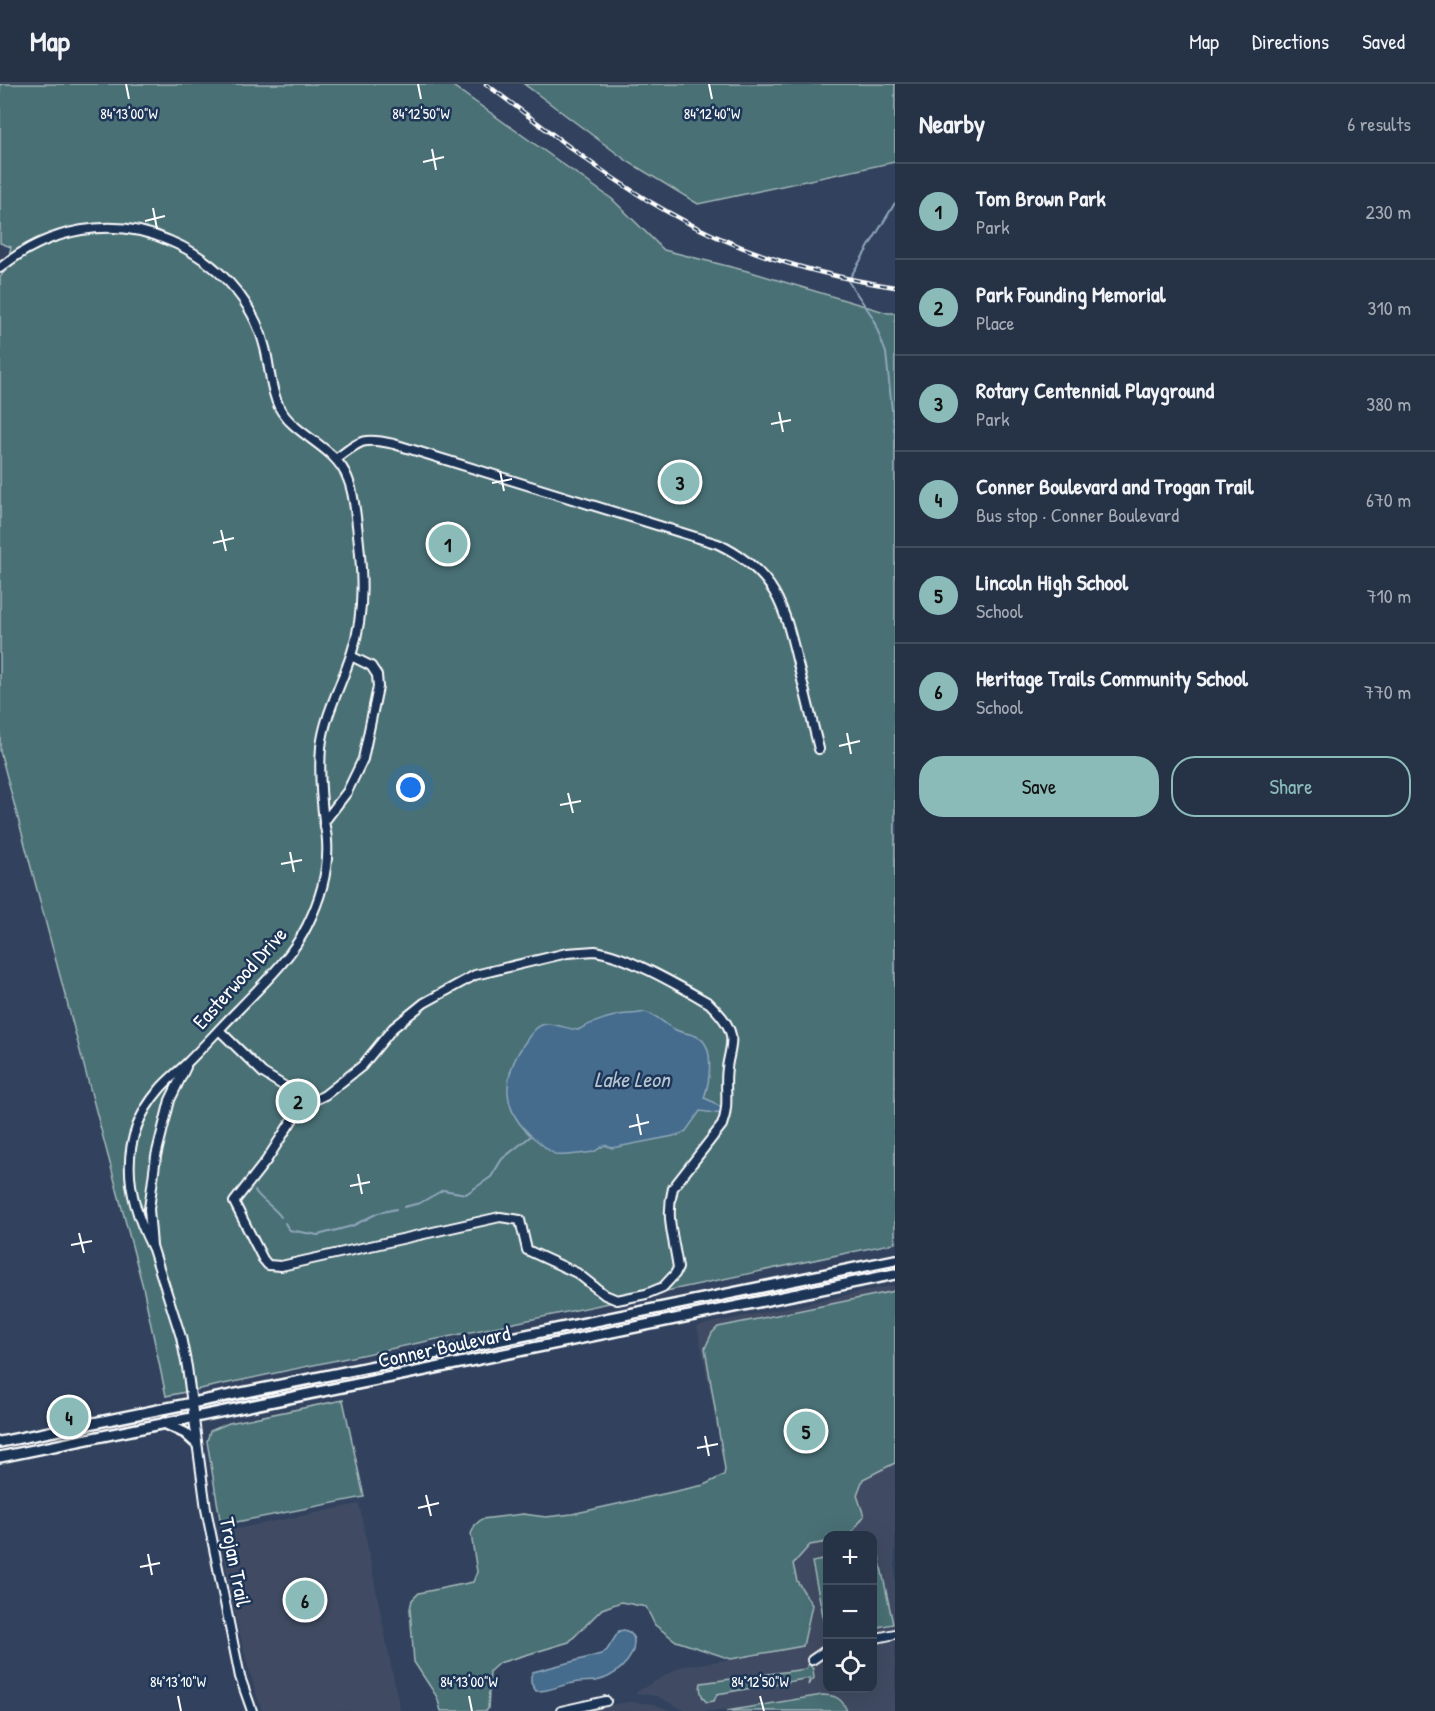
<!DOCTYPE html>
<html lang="en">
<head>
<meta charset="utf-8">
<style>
  :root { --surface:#263246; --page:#323e51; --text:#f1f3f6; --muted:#a4aab3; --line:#424d5f; --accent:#8bbbb9 }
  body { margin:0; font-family:"Patrick Hand",sans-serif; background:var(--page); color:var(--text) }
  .controls { position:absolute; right:18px; bottom:18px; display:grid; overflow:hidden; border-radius:12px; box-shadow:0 6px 24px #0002 }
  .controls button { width:54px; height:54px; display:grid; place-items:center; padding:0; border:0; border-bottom:2px solid var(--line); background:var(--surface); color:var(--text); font:30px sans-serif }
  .you { position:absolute; left:411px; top:704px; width:21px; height:21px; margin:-15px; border:4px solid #fff; border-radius:50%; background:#1a73e8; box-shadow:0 0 0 9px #1a73e833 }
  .badge { display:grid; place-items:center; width:39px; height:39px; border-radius:50%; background:var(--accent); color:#111; font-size:20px; font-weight:700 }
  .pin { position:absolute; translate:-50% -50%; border:3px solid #fff; box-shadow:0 2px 6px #0006 }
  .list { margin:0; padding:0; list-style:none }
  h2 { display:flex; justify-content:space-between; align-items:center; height:78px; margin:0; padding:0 24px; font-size:26px }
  h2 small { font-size:20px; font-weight:400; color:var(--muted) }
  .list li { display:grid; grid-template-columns:39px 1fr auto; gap:18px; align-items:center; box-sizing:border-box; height:96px; padding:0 24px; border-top:2px solid var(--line) }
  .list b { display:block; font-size:22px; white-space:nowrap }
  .list p { margin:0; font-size:20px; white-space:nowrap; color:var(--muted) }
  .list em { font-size:20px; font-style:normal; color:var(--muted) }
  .actions { display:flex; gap:12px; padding:18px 24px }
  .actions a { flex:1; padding:14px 0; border:2px solid var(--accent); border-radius:24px; text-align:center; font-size:21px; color:var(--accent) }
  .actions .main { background:var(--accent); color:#111 }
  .icon { flex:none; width:33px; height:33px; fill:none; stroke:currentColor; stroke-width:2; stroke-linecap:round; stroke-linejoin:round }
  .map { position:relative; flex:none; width:895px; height:1627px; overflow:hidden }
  header { display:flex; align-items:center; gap:36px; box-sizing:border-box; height:84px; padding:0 30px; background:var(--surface); border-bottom:2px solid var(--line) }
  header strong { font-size:28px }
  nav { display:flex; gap:33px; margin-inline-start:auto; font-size:21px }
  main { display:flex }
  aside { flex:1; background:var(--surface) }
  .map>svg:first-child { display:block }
  .built { fill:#414b63; fill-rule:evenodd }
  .green { fill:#497074; stroke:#a4b8ba; stroke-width:1.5 }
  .water { fill:#456c8d; stroke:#8fa7bb; stroke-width:1.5 }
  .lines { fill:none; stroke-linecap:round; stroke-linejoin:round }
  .stream { stroke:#8fa7bb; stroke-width:2 }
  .minor-casing { stroke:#fff; stroke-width:12 }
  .major-casing { stroke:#fff; stroke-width:14 }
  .minor { stroke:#1d3557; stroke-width:8 }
  .major { stroke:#1d3557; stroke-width:9 }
  .rail-casing { stroke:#fff; stroke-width:4.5 }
  .rail { stroke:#1d3557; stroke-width:2; stroke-dasharray:7; stroke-linecap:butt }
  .ticks { fill:none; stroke:#fff; stroke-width:2 }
  .labels { text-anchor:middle; stroke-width:5; stroke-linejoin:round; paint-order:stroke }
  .street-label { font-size:21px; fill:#fff; stroke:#1d3557 }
  .water-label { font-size:22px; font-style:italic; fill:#b5c4d1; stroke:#1d3557 }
  .ticks-label { font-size:15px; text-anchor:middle; fill:#fff; stroke:#1d3557; stroke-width:5; stroke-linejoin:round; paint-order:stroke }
</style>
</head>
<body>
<header>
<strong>Map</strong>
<nav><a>Map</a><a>Directions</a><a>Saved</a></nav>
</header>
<main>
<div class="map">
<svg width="895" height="1627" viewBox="0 0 895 1627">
  <rect width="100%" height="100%" fill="#32425e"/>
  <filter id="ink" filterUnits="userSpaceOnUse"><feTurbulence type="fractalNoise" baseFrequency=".0167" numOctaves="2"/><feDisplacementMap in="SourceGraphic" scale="12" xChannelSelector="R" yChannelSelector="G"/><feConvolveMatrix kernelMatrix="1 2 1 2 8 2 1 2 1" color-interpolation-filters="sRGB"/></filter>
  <g filter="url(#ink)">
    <g class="built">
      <path d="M895 1201V1627H686L657 1612 635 1609 680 1583 762 1571 697 1242ZM828 1452H872V1604H828Z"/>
      <polygon points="359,1420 400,1627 262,1627 247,1579 229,1506 222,1448"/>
      <polygon points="628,1618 653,1620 671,1627 579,1627"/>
    </g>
    <g class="green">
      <polygon points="0,0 450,0 612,115 664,166 751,188 888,229 895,229 895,1159 166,1312 143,1203 0,667 0,193 5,187 11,163 0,159"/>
      <polygon points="524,0 895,0 895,78 698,120 627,77"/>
      <polygon points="895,1207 895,1379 863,1395 857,1411 864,1432 850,1451 828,1452 827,1458 810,1461 793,1480 797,1497 812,1521 803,1562 731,1575 676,1557 655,1541 646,1523 621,1518 602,1525 569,1558 499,1579 490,1587 488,1625 486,1627 441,1627 437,1613 414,1578 410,1525 412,1516 419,1509 473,1498 477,1488 471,1450 475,1441 482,1435 523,1430 546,1433 572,1430 704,1401 724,1391 725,1385 705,1264 712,1249 718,1243"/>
      <polygon points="343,1316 364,1413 221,1441 207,1357 210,1347 229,1339"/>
      <polygon points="877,1464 893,1540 873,1544 873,1465"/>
      <polygon points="827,1475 828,1475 827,1551 812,1478"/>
      <path d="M808 1579 813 1585 814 1594 808 1601 810 1594 717 1610 714 1617 707 1618C702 1615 699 1606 701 1599L806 1585Z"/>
      <path d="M822 1611C835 1611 842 1614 847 1627H727Z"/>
    </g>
    <g class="water">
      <path d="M644 928C656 930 662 938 672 944 680 949 689 949 698 953 716 962 709 1000 704 1014 714 1017 721 1025 731 1029L730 1031 700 1027 686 1047 679 1051 612 1064 605 1061C601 1063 598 1066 593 1068 588 1069 562 1072 557 1071 549 1068 542 1060 535 1055 500 1027 501 992 526 957 531 950 537 940 547 940 557 940 568 945 578 946 586 941 605 934 615 932 624 929 634 931 644 928Z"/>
      <path d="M624 1546C630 1548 635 1552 634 1559 634 1577 613 1594 596 1597 589 1598 580 1597 573 1599 560 1601 549 1608 536 1607L531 1599V1592L533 1588 601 1570 607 1566 619 1547Z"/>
    </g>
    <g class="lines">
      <g class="stream">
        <polyline points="895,119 848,197 872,232 886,269 895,354"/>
        <path d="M255 1107C262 1117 274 1123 281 1133"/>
        <polyline points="404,1123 420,1119 443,1106 466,1110 491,1093 502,1075 531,1052"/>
        <polyline points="285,1139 289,1146 318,1151 352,1142 378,1129 396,1125"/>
      </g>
      <defs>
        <g id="minor">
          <path d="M0 184C47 145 113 131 170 157 215 176 253 215 265 264 270 283 270 305 279 323 295 353 335 361 348 395 354 409 355 426 357 441 362 484 366 526 352 568 342 600 325 629 321 663 319 688 321 713 324 737 325 744 327 751 327 757 329 786 320 816 307 842 291 874 264 899 239 925 222 942 205 961 188 978 178 988 167 996 159 1006 117 1055 125 1110 152 1163"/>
          <path d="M336 375C361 356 363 353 394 360L718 460C776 488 784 522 798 580 805 608 812 637 819 665"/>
          <polyline points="324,738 347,708 363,675 378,603 377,591 371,582 351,572"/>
          <path d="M595 867C628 872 679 902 709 919 718 928 728 938 731 951 733 962 728 973 727 984 724 1004 730 1021 722 1041L673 1104C665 1134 674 1154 678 1184L675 1190 663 1203 646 1210 617 1216 605 1211 577 1189 527 1166 520 1136 500 1133 281 1182 268 1181 263 1175 234 1118 266 1077 296 1030 303 1022 325 1011 362 982 393 944 424 919 475 891 567 869Z"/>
          <polyline points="219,946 263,989 284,1002 303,1022"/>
          <polyline points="186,983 170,1016 156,1072 149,1125 152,1162 181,1253 187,1283 206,1425 240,1593 252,1627"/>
          <polyline points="872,1555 895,1550"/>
          <polyline points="812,1576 828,1565"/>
          <polyline points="561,1627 606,1617"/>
        </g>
        <g id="major">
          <polyline points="164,1339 185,1349 196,1359"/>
          <polyline points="0,1358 895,1176"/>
          <polyline points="0,1373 895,1190"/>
        </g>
      </defs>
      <use href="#minor" class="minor-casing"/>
      <use href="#major" class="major-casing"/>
      <use href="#minor" class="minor"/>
      <use href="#major" class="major"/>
      <defs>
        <path id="rail" d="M486 0C545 44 602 91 666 127 737 168 815 191 895 203"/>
      </defs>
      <use href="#rail" class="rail-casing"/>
      <use href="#rail" class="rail"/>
    </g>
  </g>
  <path class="ticks" d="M126 0 129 15M418 0 421 15M709 0 712 15M432 65 436 86M423 78 444 73M153 124 157 145M145 137 165 132M779 328 783 348M771 340 791 336M500 387 504 407M492 399 512 395M221 446 226 467M213 459 234 454M847 649 851 670M839 662 860 657M568 709 573 729M560 721 581 717M290 768 294 788M281 780 302 776M637 1030 641 1051M629 1043 649 1038M358 1090 362 1110M350 1102 370 1098M79 1149 84 1169M71 1161 92 1157M705 1352 709 1372M697 1364 718 1360M426 1411 431 1432M418 1424 439 1419M148 1470 152 1491M140 1483 160 1479M178 1612 181 1627M469 1612 472 1627M760 1612 764 1627"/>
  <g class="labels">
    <g class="street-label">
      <text transform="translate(240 894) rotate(-48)" y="7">Easterwood Drive</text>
      <text transform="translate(444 1263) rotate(-12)" y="7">Conner Boulevard</text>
      <text transform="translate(235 1478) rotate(79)" y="7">Trojan Trail</text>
    </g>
    <g class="water-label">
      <text x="632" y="1003">Lake Leon</text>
    </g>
  </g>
  <g class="ticks-label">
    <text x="129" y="35">84°13'00"W</text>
    <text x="421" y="35">84°12'50"W</text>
    <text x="712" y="35">84°12'40"W</text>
    <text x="178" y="1603">84°13'10"W</text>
    <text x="469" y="1603">84°13'00"W</text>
    <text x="760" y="1603">84°12'50"W</text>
  </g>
</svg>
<div class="controls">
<button>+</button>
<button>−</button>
<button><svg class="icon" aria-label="locate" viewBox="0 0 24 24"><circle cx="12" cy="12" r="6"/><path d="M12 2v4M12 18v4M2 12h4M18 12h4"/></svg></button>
</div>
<div class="you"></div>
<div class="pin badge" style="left:448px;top:460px">1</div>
<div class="pin badge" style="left:298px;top:1017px">2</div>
<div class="pin badge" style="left:680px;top:398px">3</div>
<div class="pin badge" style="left:69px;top:1333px">4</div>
<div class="pin badge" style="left:806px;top:1347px">5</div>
<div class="pin badge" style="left:305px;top:1516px">6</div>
</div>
<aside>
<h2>Nearby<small>6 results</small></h2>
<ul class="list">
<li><span class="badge">1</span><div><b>Tom Brown Park</b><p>Park</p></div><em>230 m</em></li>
<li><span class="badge">2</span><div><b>Park Founding Memorial</b><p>Place</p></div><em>310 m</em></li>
<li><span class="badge">3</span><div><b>Rotary Centennial Playground</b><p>Park</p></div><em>380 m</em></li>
<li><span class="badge">4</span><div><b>Conner Boulevard and Trogan Trail</b><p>Bus stop · Conner Boulevard</p></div><em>670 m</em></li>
<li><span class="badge">5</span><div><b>Lincoln High School</b><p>School</p></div><em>710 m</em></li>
<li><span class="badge">6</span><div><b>Heritage Trails Community School</b><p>School</p></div><em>770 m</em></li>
</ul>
<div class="actions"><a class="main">Save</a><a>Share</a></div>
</aside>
</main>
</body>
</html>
